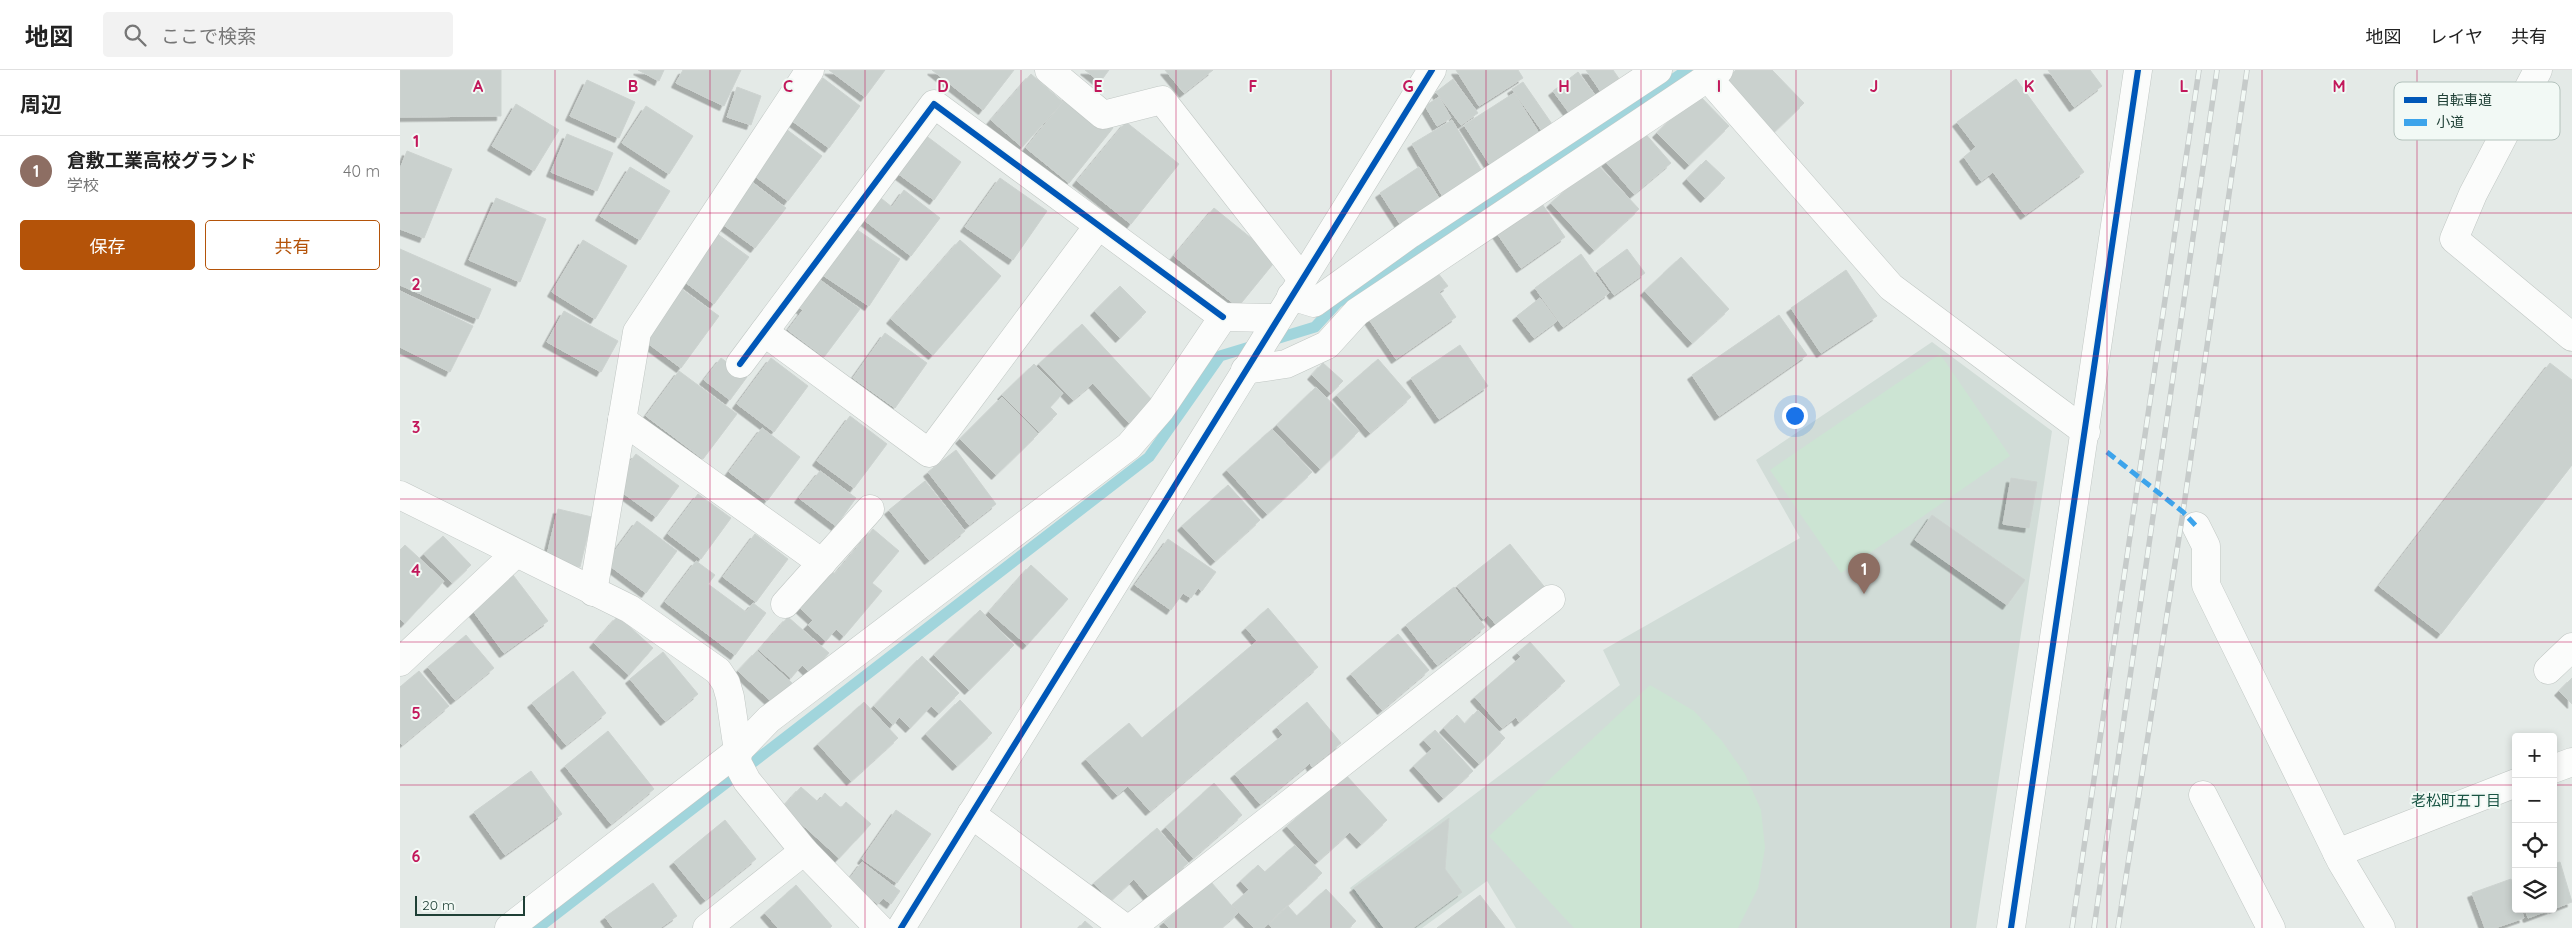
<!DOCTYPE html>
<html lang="ja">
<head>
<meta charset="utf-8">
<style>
  :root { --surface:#fff; --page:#f2f2f2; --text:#222; --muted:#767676; --line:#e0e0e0; --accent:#b45309 }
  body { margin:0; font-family:Quicksand,"Noto Sans JP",sans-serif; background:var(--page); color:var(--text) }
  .controls { position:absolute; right:15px; bottom:15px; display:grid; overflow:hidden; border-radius:5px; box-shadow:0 2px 8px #0003 }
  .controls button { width:45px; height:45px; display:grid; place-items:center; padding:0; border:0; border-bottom:1px solid var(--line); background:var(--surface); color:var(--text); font:25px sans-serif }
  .scale { position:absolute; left:15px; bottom:12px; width:110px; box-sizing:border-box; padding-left:5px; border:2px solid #1f4036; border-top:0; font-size:14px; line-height:18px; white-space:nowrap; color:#1f4036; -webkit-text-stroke:4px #f2f9f5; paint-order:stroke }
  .you { position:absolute; left:1394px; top:345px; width:18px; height:18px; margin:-12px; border:4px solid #fff; border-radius:50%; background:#1a73e8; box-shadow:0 0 0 8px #1a73e833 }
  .badge { display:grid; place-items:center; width:32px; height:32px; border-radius:50%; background:var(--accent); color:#fff; font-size:16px; font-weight:700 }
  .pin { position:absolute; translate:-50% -41px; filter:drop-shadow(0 1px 2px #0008) }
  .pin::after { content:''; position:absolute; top:26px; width:18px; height:15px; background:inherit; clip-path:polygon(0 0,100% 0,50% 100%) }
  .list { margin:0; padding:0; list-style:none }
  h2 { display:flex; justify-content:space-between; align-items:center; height:65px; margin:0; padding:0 20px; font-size:21px }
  h2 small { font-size:16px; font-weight:400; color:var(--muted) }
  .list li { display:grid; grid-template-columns:32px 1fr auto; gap:15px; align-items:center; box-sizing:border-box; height:70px; padding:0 20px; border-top:1px solid var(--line) }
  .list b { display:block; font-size:19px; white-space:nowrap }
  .list p { margin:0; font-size:16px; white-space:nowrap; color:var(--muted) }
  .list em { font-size:16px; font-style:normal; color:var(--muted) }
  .actions { display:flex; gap:10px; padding:15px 20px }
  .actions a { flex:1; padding:11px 0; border:1px solid var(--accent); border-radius:5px; text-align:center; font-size:18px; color:var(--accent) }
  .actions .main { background:var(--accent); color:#fff }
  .icon { flex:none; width:28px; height:28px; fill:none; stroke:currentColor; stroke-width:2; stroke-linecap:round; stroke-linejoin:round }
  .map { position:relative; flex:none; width:2172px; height:858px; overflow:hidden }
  header { display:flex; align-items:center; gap:30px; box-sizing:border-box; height:70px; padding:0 25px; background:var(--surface); border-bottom:1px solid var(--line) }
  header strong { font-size:24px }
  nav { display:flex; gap:28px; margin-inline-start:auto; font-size:18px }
  .search { width:350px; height:45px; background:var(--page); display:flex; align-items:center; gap:12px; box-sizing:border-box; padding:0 18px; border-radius:5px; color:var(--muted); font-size:19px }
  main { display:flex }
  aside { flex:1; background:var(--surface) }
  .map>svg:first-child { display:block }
  .built { fill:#d1dcd7 }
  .green { fill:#cce4d3 }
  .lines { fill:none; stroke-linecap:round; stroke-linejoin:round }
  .stream { stroke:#a1d5dc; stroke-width:11 }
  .building { fill:#cad1ce; stroke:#cdd3d0; filter:url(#shadow) }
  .minor-casing { stroke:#c1c7c4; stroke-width:29 }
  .minor { stroke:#fbfcfb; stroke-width:28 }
  .rail-casing { stroke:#c6cbca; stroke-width:5.5 }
  .rail { stroke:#f2f9f5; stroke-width:4; stroke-dasharray:11; stroke-linecap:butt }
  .quiet { stroke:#3da4eb; stroke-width:5; stroke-dasharray:10 5; stroke-linecap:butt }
  .cycleway-casing { stroke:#f2f9f5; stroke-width:9 }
  .cycleway { stroke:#0057b8; stroke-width:6 }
  .grid { fill:none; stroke:#c2185b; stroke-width:1; stroke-opacity:0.55 }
  .labels { text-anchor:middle; stroke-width:4; stroke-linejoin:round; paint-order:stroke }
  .neighbourhood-label { font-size:15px; fill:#195444; stroke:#f2f9f5 }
  .key { fill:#f2f9f5; stroke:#b3c2bc; stroke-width:1 }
  .key-label { font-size:14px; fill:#1f4036 }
  .grid-label { font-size:16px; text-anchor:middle; font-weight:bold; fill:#c2185b; stroke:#f2f9f5; stroke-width:4; stroke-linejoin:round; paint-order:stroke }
</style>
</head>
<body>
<header>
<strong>地図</strong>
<div class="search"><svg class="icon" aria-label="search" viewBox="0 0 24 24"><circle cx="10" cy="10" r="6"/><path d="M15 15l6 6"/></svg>ここで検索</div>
<nav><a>地図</a><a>レイヤ</a><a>共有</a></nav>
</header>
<main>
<aside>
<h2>周辺<small></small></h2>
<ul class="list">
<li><span class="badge" style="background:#8d6e63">1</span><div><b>倉敷工業高校グランド</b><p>学校</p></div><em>40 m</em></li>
</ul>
<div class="actions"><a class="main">保存</a><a>共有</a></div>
</aside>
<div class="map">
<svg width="2172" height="858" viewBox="0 0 2172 858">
  <defs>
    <filter id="shadow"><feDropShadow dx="-4.5" dy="4.5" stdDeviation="0" flood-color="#0004"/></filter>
  </defs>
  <rect width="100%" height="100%" fill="#e4eae7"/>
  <polygon class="built" points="1532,272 1652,361 1576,858 1116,858 1087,811 1022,858 979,858 950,818 1220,615 1203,580 1400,468 1356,390"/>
  <g class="green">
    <polygon points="1540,284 1610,386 1441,503 1370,400"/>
    <polygon points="1250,615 1294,641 1322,671 1345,704 1361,740 1365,778 1358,818 1338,858 1174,858 1089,766"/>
  </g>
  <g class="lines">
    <polyline class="stream" points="138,858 749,387 820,286 915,257 937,233 1069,148 1287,0"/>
  </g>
  <g class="building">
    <polygon points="0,0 101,0 101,46 0,47"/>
    <polygon points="238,0 264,0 259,11"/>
    <polygon points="283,0 341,0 324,36 276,13"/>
    <polygon points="429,0 485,0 465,27"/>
    <polygon points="532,0 614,0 583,40"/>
    <polygon points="685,0 709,0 700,12"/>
    <polygon points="765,0 813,0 784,23"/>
    <polygon points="1056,0 1118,0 1123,8 1079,36"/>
    <polygon points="1186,0 1213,0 1222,13 1203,25"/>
    <polygon points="1336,0 1372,0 1404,33 1372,64 1323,13"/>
    <polygon points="1648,0 1690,0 1702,16 1674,37"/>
    <polygon points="1178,2 1198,29 1173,48 1153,21"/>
    <polygon points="631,4 663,32 622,77 591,50"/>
    <polygon points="423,8 460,36 429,78 391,50"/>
    <polygon points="1053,9 1078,43 1061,55 1036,22"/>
    <polygon points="1616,9 1684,102 1625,145 1593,102 1581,111 1564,87 1576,77 1557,52"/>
    <polygon points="187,10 235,32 219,68 170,46"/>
    <polygon points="1123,12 1152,54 1142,61 1112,19"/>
    <polygon points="337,17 361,26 351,55 327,47"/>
    <polygon points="670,23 713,58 669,113 626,78"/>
    <polygon points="1114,23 1139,63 1090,95 1064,55"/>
    <polygon points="1297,23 1329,56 1289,95 1257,63"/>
    <polygon points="1039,27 1051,48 1037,56 1025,36"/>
    <polygon points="116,34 159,60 134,101 92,76"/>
    <polygon points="246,36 293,66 269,104 222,73"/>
    <polygon points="1052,50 1083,103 1043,127 1012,74"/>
    <polygon points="726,52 779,94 731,154 677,111"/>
    <polygon points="386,59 422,86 388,131 352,104"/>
    <polygon points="1243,61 1271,93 1234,124 1206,92"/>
    <polygon points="521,62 561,92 534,130 493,100"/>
    <polygon points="167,64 213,83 197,121 151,102"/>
    <polygon points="7,81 52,99 24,168 0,159 0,99"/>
    <polygon points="1306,90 1325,108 1305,128 1287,109"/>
    <polygon points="1196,93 1239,139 1194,180 1151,133"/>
    <polygon points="230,97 270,121 240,170 200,146"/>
    <polygon points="1019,97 1041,131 1002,157 980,123"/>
    <polygon points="600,108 647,141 613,190 565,157"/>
    <polygon points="352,112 386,138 355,178 321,153"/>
    <polygon points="504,120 540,148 511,186 460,147 477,125 492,137"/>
    <polygon points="96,128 146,149 120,212 69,190"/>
    <polygon points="1140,131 1165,167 1121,198 1096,162"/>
    <polygon points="814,138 877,189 838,237 774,186"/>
    <polygon points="453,157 500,189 469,236 421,204"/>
    <polygon points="316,163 349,187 314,234 281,209"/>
    <polygon points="183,170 227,196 195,249 152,222"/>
    <polygon points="560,170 601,206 533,285 491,249"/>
    <polygon points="0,179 91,219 78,249 0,215"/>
    <polygon points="1227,179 1245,203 1214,225 1197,201"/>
    <polygon points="1181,184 1209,223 1163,257 1135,218"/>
    <polygon points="1281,187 1329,239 1292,273 1245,221"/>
    <polygon points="1034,198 1048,216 1039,222 1056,247 996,289 966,245"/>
    <polygon points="1446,200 1477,246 1421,283 1391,238"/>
    <polygon points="416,207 460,239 424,287 388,260 403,240 395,235"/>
    <polygon points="720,216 746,242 720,268 695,241"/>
    <polygon points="280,218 319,246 281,298 242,269"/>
    <polygon points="0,221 73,256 50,302 0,277"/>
    <polygon points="1140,228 1157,251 1134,268 1117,246"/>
    <polygon points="164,241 218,271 201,302 147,272"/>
    <polygon points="1379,245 1407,285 1319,346 1292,305"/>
    <polygon points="682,254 753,331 729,353 693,313 673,330 639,294"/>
    <polygon points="485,263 527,293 495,338 453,308"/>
    <polygon points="1060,275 1088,316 1039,349 1011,308"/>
    <polygon points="321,288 347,307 330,330 304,310"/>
    <polygon points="371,288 408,316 374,362 337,334"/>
    <polygon points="978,289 1011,327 970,363 937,325"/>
    <polygon points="923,293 943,311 931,323 912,305"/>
    <polygon points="2150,293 2172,310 2172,395 2041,564 1979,516"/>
    <polygon points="634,294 663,323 650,337 657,344 639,362 602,325"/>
    <polygon points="279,301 337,344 303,389 246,346"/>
    <polygon points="916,317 959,361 920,399 877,355"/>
    <polygon points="602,327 638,364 596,405 560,369"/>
    <polygon points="450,346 487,374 454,418 417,391"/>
    <polygon points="362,358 400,387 367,431 329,402"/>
    <polygon points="872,359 912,402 867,444 827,400"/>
    <polygon points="556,380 596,434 569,455 528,402"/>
    <polygon points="236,384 279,416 256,447 212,415"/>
    <polygon points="420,401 456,428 436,456 399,428"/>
    <polygon points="1611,408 1637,412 1629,458 1603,454"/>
    <polygon points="525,411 565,461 529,490 489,440"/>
    <polygon points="828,415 860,450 815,491 782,456"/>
    <polygon points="298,424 331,448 301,489 268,464"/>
    <polygon points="158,439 192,447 180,497 146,489"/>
    <polygon points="1532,445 1625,510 1607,535 1515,470"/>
    <polygon points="237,451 277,481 246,523 206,493"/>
    <polygon points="473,459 499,481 472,513 482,521 444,566 436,559 426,571 408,555 413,550 400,538 431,501 435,504"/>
    <polygon points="355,464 388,489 356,532 323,507"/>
    <polygon points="43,466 71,495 52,513 24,484"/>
    <polygon points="768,469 816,502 802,521 798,518 791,528 783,523 771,540 735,515"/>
    <polygon points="1110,474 1147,520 1099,558 1088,545 1083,549 1057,516"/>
    <polygon points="5,475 44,511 5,553 0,549 0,480"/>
    <polygon points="296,491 315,505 308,514 346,542 353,533 366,543 335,585 265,532"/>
    <polygon points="631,495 668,529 627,575 589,542"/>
    <polygon points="113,505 148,551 104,583 70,537"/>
    <polygon points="1054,517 1085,557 1037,595 1006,555"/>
    <polygon points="868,538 918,597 750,741 728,716 717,725 686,689 729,653 742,668 857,571 846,558"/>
    <polygon points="580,540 614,575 569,620 534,585"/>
    <polygon points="218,546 253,578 229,605 194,573"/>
    <polygon points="388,547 429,583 411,604 402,595 391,608 359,580"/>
    <polygon points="998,564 1029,600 982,640 951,604"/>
    <polygon points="66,565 94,598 55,630 28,597"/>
    <polygon points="1130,572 1165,611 1119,652 1116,647 1102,658 1075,627 1121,587 1117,583"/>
    <polygon points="357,581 392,613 374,634 338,601"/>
    <polygon points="263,582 298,624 265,651 230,609"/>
    <polygon points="522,586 559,623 539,643 531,636 510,658 499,647 493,655 474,636"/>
    <polygon points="19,601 49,636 2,675 0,673 0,617"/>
    <polygon points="173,601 206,643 166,675 132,633"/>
    <polygon points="2172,608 2172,634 2159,621"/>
    <polygon points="560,630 592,663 557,696 526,664"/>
    <polygon points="464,632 498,668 451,711 418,674"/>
    <polygon points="907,632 941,673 912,697 910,693 860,734 835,704 883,665 877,657"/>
    <polygon points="1078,640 1105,668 1079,694 1044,658 1057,645 1065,654"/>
    <polygon points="1035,660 1073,701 1043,728 1014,696 1032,679 1024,670"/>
    <polygon points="208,661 254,719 211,754 165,696"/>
    <polygon points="131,701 162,744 105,785 74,742"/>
    <polygon points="946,705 987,750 961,774 950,762 918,791 887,756"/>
    <polygon points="814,713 842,745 793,788 766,757"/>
    <polygon points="401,717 418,732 425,723 441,738 446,732 471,754 439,788 383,737"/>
    <polygon points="496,740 531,764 497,813 462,789"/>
    <polygon points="1049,748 1045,799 1062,822 1013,858 984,858 954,818"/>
    <polygon points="325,750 356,789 305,830 274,792"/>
    <polygon points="757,758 788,793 749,827 734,809 710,831 694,813"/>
    <polygon points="895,775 922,803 863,858 854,858 832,835 849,820 841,811 858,795 865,802"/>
    <polygon points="462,792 500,821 491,834 483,828 478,834 448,811"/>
    <polygon points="2160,792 2172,832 2153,839 2153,794"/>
    <polygon points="2111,809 2116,823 2116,839 2121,839 2124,848 2095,858 2085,858 2072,823"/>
    <polygon points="811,812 838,843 821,858 769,858 764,852"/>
    <polygon points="253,813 277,846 260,858 213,858 205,847"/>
    <polygon points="396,815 432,856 430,858 378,858 365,843"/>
    <polygon points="926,819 956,851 949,858 872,858 869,854 888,836 897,846"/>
    <polygon points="1080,825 1105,858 1037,858"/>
    <polygon points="2125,839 2152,839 2128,848"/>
    <polygon points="685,851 693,858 679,858"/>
  </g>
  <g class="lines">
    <defs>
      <g id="minor">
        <polyline points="649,0 703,45 762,30 902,209"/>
        <polyline points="2138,0 2073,124 2054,169 2172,267"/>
        <polyline points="1308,8 1491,217 1686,362"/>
        <polyline points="891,226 914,233 1010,164 1258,0"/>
        <polyline points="364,262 529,383 698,156"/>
        <polyline points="340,294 534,34 823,247"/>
        <polyline points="845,300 886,294 927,275 957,242 1319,0"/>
        <polyline points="222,350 422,493"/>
        <polyline points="0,425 230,539 318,601 326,613 330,627 338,681 337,692 347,711 404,781 479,858"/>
        <polyline points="1796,456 1806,476 1806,515 1941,791 1981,858"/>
        <polyline points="193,522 237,262 410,0"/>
        <polyline points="385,534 470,439"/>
        <polyline points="0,592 115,484"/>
        <polyline points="2148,600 2172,577"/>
        <polyline points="2153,699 2172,692"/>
        <polyline points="1803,725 1871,858"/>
        <polyline points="571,744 725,858"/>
        <polyline points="1937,783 2116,713"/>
        <polyline points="109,858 338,681 369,649 729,376 761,339 823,247 877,248"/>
        <polyline points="307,858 404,781"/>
        <polyline points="501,858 1032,0"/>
        <polyline points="731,858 1151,529"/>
        <polyline points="1611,858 1738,0"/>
      </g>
    </defs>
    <use href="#minor" class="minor-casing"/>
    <use href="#minor" class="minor"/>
    <defs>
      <g id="rail">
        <polyline points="1672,858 1799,0"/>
        <polyline points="1694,858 1817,0"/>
        <polyline points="1718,858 1783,442 1847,0"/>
      </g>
    </defs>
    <use href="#rail" class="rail-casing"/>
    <use href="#rail" class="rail"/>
    <polyline class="quiet" points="1707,382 1783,442 1796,456"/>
    <defs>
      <g id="cycleway">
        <polyline points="340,294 534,34 823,247"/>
        <polyline points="501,858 1032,0"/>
        <polyline points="1611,858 1738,0"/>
      </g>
    </defs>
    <use href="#cycleway" class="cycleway-casing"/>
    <use href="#cycleway" class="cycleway"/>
  </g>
  <path class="grid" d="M155 0V858M310 0V858M465 0V858M621 0V858M776 0V858M931 0V858M1086 0V858M1241 0V858M1396 0V858M1551 0V858M1707 0V858M1862 0V858M2017 0V858M0 143H2172M0 286H2172M0 429H2172M0 572H2172M0 715H2116M2153 715H2172"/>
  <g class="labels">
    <g class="neighbourhood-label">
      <text x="2056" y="736">老松町五丁目</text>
    </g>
  </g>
  <rect x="1994" y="12" width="166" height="58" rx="8" class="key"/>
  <rect x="2004" y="27" width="23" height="6" fill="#0057b8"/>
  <rect x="2004" y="49" width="23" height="7" fill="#3da4eb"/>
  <g class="key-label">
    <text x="2036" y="35">自転車道</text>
    <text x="2036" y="57">小道</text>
  </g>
  <g class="grid-label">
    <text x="78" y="22">A</text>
    <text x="233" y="22">B</text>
    <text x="388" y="22">C</text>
    <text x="543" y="22">D</text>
    <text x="698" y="22">E</text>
    <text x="853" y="22">F</text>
    <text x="1008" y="22">G</text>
    <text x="1164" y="22">H</text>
    <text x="1319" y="22">I</text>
    <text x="1474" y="22">J</text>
    <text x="1629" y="22">K</text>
    <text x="1784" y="22">L</text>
    <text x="1939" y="22">M</text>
    <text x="16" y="77">1</text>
    <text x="16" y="220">2</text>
    <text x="16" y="363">3</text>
    <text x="16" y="506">4</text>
    <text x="16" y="649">5</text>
    <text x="16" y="792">6</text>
  </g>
</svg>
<div class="controls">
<button>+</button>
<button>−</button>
<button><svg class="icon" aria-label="locate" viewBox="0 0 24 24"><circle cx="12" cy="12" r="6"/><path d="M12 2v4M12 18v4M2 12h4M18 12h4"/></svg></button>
<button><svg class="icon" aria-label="layers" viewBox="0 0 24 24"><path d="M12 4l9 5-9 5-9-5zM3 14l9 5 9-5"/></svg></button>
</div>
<div class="scale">20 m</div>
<div class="you"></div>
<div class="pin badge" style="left:1464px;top:524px;background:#8d6e63">1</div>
</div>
</main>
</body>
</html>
